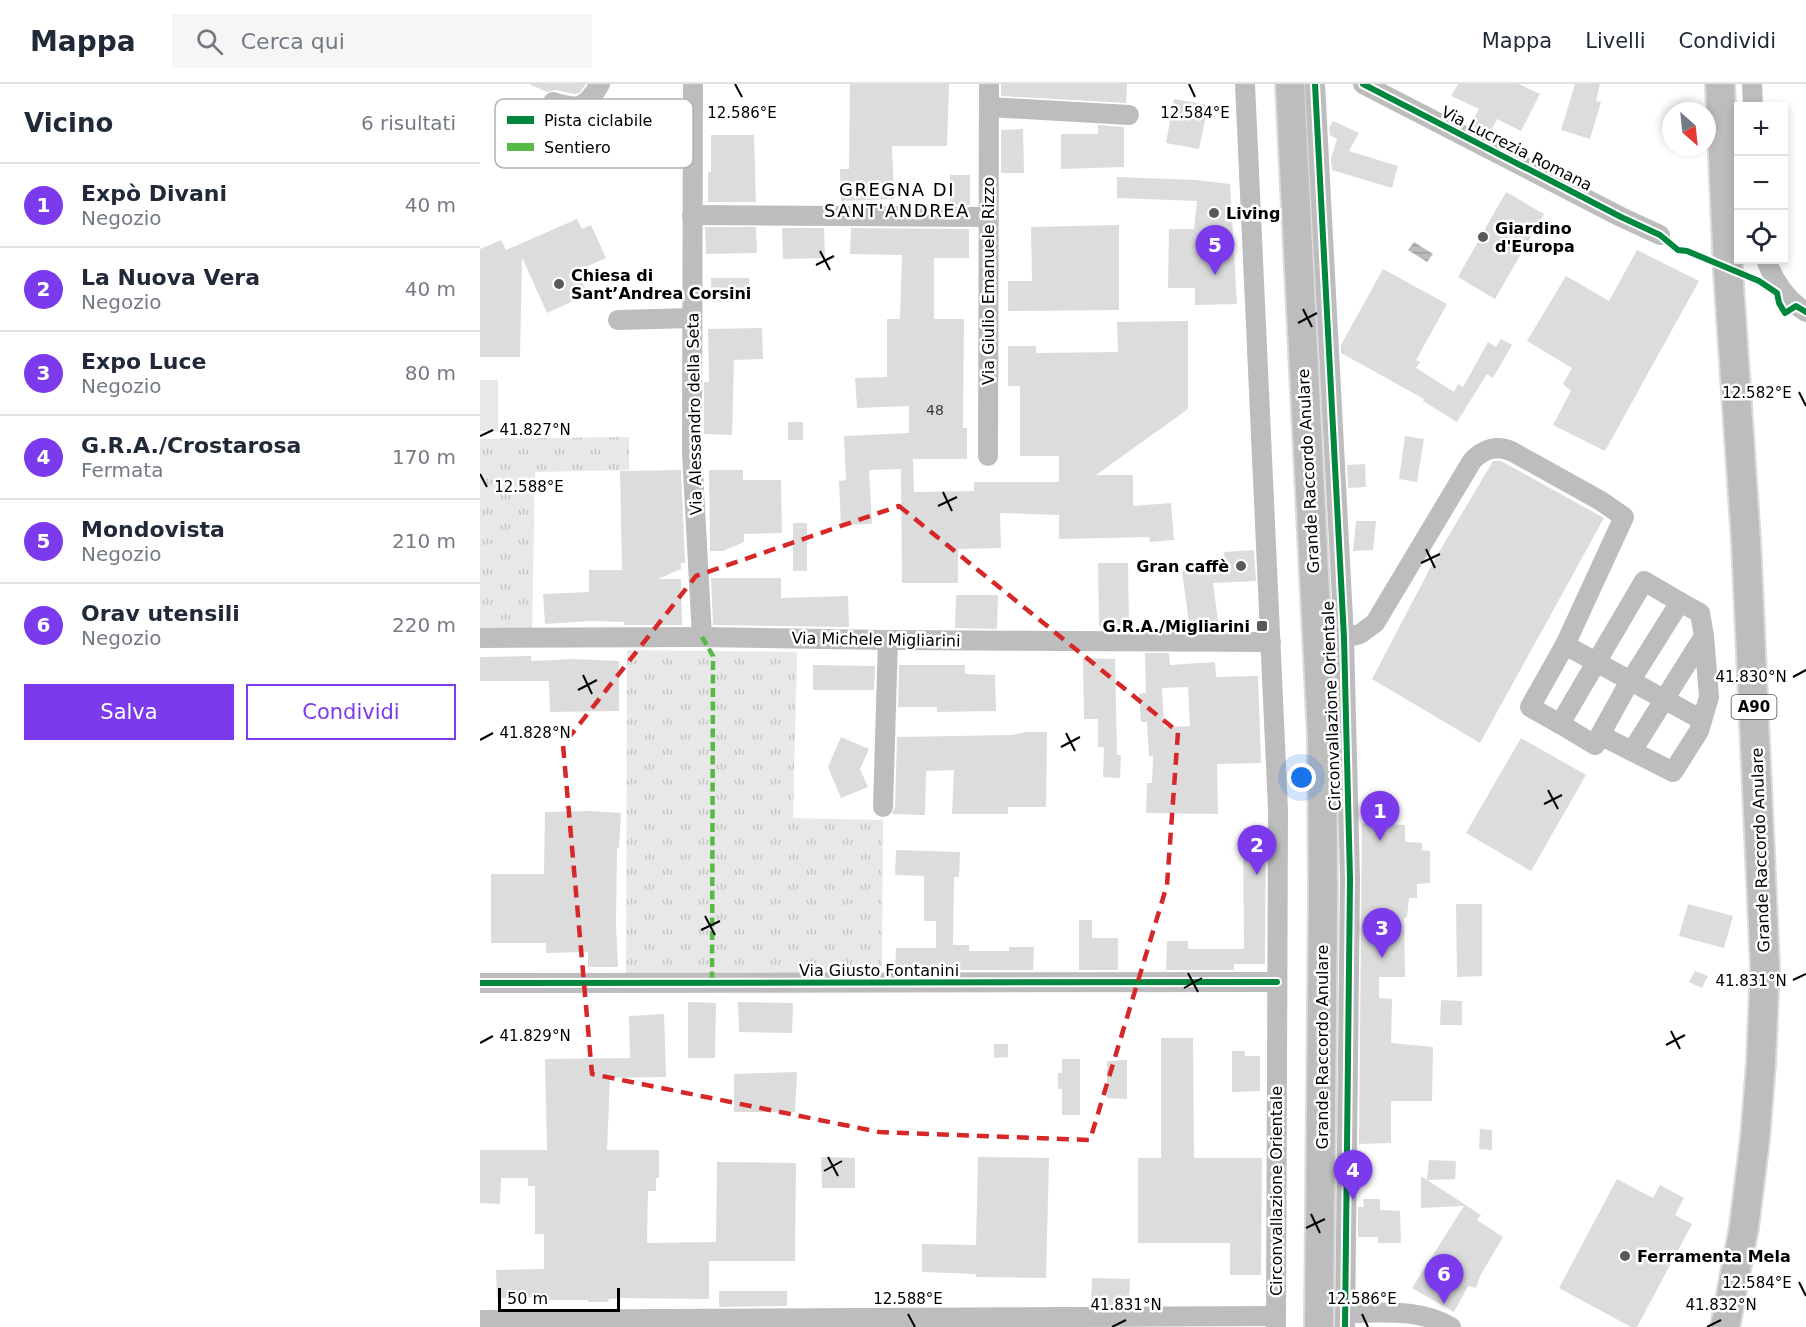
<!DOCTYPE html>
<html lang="it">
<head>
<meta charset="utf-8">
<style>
  :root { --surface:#fff; --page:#f6f6f7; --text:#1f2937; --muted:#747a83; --line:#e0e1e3; --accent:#7c3aed }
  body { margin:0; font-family:"DejaVu Sans",sans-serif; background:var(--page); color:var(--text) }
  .controls { position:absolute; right:18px; top:18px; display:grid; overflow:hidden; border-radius:0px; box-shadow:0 3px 9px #0003 }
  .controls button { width:54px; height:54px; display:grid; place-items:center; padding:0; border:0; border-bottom:2px solid var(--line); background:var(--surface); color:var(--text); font:30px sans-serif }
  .compass { position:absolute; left:1182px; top:18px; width:54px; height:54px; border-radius:50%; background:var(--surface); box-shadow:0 3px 9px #0003; rotate:153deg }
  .scale { position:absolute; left:18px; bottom:15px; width:122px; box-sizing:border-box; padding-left:6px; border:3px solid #000; border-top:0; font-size:16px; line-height:21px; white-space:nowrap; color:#000; -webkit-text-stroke:4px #fff; paint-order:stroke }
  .you { position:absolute; left:822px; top:694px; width:21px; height:21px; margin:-15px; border:4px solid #fff; border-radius:50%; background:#1a73e8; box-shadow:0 0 0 9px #1a73e833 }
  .badge { display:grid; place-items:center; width:39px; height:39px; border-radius:50%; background:var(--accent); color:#fff; font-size:20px; font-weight:700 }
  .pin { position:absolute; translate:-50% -50px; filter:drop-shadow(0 2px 3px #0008) }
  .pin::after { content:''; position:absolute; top:32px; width:21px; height:18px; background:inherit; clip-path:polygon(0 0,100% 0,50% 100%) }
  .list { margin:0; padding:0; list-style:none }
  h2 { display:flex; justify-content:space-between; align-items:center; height:78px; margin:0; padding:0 24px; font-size:26px }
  h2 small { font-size:20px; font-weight:400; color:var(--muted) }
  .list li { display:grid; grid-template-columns:39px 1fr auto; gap:18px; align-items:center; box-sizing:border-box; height:84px; padding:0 24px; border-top:2px solid var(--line) }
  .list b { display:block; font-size:22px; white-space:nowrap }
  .list p { margin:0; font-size:20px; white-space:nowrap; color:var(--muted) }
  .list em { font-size:20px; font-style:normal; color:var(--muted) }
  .actions { display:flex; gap:12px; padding:18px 24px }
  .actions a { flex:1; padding:14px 0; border:2px solid var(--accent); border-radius:0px; text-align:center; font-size:21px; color:var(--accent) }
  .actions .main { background:var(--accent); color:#fff }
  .icon { flex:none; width:33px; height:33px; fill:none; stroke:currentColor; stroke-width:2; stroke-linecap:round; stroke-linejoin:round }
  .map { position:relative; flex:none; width:1326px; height:1243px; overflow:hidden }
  header { display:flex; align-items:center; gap:36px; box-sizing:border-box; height:84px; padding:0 30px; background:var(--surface); border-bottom:2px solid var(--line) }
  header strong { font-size:28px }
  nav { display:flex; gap:33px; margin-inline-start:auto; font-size:21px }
  .search { width:420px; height:54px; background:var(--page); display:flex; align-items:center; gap:15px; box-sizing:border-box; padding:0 21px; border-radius:0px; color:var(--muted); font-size:22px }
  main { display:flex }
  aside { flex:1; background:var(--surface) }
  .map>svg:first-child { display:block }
  .grass { fill:url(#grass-tufts) }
  .pitch { fill:#e8e8e8 }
  .water { fill:url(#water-rules) }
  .building { fill:#dcdcdc; fill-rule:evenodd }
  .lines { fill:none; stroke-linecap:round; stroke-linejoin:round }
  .highway-casing { stroke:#dbdbdb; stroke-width:32 }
  .minor { stroke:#bdbdbd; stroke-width:20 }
  .highway { stroke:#bdbdbd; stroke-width:28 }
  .quiet { stroke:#58b947; stroke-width:4.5; stroke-dasharray:9 4.5; stroke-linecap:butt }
  .cycleway-casing { stroke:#fff; stroke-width:10 }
  .cycleway { stroke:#00873e; stroke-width:6 }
  .marked { fill:none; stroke:#d62828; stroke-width:4.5; stroke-dasharray:12 8; stroke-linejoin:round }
  .ticks { fill:none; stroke:#000; stroke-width:2 }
  .poi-dot { fill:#595959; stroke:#fff; stroke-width:2 }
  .labels { text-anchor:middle; stroke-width:5; stroke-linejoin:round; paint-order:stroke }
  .number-label { font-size:14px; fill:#373737 }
  .shield { fill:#fff; stroke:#4c4c4c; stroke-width:1.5 }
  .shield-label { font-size:15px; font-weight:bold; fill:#000 }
  .street-label { font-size:16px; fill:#000; stroke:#fff }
  .poi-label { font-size:16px; font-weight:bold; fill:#000; stroke:#fff; text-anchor:start }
  .neighbourhood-label { font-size:18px; letter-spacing:1.5px; fill:#000; stroke:#fff }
  .key { fill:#fff; stroke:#b2b2b2; stroke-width:1.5 }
  .key-label { font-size:16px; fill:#000 }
  .ticks-label { font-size:15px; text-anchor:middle; fill:#000; stroke:#fff; stroke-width:5; stroke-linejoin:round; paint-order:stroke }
</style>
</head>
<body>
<header>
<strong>Mappa</strong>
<div class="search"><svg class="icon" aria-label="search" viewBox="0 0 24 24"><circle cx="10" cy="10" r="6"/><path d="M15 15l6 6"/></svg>Cerca qui</div>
<nav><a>Mappa</a><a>Livelli</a><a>Condividi</a></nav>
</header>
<main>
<aside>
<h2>Vicino<small>6 risultati</small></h2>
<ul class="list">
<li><span class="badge">1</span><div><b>Expò Divani</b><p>Negozio</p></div><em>40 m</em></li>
<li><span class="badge">2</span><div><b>La Nuova Vera</b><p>Negozio</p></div><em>40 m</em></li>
<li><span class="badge">3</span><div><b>Expo Luce</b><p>Negozio</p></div><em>80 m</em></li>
<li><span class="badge">4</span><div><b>G.R.A./Crostarosa</b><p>Fermata</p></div><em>170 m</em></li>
<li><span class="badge">5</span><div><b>Mondovista</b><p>Negozio</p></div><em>210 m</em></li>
<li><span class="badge">6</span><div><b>Orav utensili</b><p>Negozio</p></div><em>220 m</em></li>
</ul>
<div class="actions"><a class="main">Salva</a><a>Condividi</a></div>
</aside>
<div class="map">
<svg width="1326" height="1243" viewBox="0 0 1326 1243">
  <defs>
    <pattern id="grass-tufts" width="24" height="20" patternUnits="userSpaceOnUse" patternTransform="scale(1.5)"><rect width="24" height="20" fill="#e8e8e8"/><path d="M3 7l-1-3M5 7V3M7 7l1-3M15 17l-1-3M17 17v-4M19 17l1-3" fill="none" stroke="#c5c5c5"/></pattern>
    <pattern id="water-rules" width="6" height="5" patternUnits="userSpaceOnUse" patternTransform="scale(1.5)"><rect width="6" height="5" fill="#bababa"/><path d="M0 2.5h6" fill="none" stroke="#9e9e9e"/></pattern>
  </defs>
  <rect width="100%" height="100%" fill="#fff"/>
  <g class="grass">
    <polygon points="149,353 149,386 55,388 52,547 0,548 0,355"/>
    <polygon points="147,566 317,568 313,734 403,736 402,891 146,891"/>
  </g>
  <rect class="pitch" x="0" y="296" width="18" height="51"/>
  <polygon class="water" points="934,158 953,170 947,178 928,166"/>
  <g class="building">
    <polygon points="49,0 106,0 99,9 94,10 76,6 67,8"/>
    <polygon points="370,0 469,0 467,62 412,62 414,115 361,117 360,85 369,85"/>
    <polygon points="521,0 647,0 646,19 521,12"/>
    <polygon points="978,0 1039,0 1060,10 1041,47 1017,35 1009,51 990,42 999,25 971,12"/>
    <polygon points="1095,0 1120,0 1116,17 1121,18 1110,55 1081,46"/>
    <polygon points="694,15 728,21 719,65 686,59"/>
    <polygon points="853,37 879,49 869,67 918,82 912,104 852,86 851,75 857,55 850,51 849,44"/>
    <polygon points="618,41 644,43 644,83 581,85 581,50 618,50"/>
    <polygon points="543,45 544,89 521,89 521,46"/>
    <polygon points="231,51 274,51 276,118 228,118 228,88 231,88"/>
    <rect x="470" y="91" width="20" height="30"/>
    <polygon points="637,93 716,96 750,100 757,220 715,221 715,204 688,204 689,145 714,145 717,117 637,114"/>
    <polygon points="1026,108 1064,130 1015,215 978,193"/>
    <polygon points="97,135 102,145 111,141 126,174 97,187 108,210 67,229 42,173 40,273 0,273 0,165 21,156 26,166"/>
    <polygon points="639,141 639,226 528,227 528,197 552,197 551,143"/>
    <polygon points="225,143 276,143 277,169 226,170"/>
    <polygon points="302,144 344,144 345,174 303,175"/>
    <polygon points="371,144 489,145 489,174 454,174 454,235 484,235 483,344 487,344 487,375 433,375 434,408 494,407 494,398 579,398 579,372 540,372 540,302 528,302 528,262 556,262 556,269 638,268 637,238 708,237 708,325 616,391 653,391 653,422 691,419 694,456 670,458 669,453 579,455 579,431 522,429 520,430 521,464 478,465 478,499 422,499 421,385 389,386 392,440 361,441 359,397 366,396 364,352 429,349 429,322 377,324 375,294 407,293 407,235 420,235 422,171 370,170"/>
    <polygon points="1157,166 1219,197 1125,367 1073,341 1091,307 1083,300 1092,284 1047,257 1086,192 1129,217"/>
    <polygon points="903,185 967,220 936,276 940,278 936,284 974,308 978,300 983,303 1008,258 1016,263 1021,255 1032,261 1013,294 1007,290 977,338 943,317 944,315 861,269 861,261"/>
    <polygon points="231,194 269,194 269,217 232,218"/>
    <polygon points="282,244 283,275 254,276 252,351 224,350 224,298 229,298 228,245"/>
    <rect x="308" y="338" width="15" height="18"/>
    <polygon points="925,352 944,355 937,398 919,395"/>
    <polygon points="1013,377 1021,377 1124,434 1000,659 892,595 956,473"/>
    <polygon points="885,380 886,403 868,404 867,381"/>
    <polygon points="201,386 205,479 201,479 201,485 178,495 201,495 202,541 144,541 144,538 110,537 65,540 63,510 109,508 109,486 142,486 140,387"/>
    <polygon points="229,386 263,386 263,396 301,396 302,449 264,450 264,458 243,467 230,467"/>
    <polygon points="876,437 896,437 893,466 873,467"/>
    <rect x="313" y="439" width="14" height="48"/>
    <polygon points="774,466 776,497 733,499 739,544 710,546 702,487 745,482 744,468"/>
    <polygon points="618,479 648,479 649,541 619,542"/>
    <polygon points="231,494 301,494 301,514 368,512 369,543 233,541"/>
    <polygon points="476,511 518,511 517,545 475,544"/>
    <path d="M665 569H689L690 581 735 578 736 593 778 592 781 679 737 680 738 730 666 729 667 699H672L673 672H669L667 638H661L659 610 666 609ZM708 603 710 642 684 643 682 604Z"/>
    <polygon points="51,572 51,577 94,575 139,577 139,627 70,628 69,597 0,597 0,573"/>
    <polygon points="603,574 635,575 637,671 641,671 640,694 623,693 624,663 618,663 618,635 604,635"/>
    <polygon points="333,581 395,582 394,606 333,606"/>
    <polygon points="419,581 485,581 485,590 515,591 516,627 457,628 457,623 418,623"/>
    <polygon points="546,648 567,648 566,723 528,723 528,730 472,730 474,686 446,687 445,731 412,730 415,723 417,653 532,651"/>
    <polygon points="361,653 389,665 380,685 388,703 361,714 348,683"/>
    <polygon points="1041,654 1106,691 1051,787 986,749"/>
    <polygon points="112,727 141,729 139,764 137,764 136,840 138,883 108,883 108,868 66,869 66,859 11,859 11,790 64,790 65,728"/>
    <polygon points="882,739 925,741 925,758 942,759 942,766 950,767 950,799 937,800 937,814 929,814 927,833 924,834 925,893 899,893 899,914 912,915 911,959 953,963 952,1017 911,1017 911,1059 879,1060"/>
    <polygon points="763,745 786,745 785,880 754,880 754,886 686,886 687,857 708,857 708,865 764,865"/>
    <polygon points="416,766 480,768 479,793 474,793 473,861 489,861 489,867 529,867 529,863 554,863 553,886 415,886 416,864 456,864 456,837 444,837 444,792 415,791"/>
    <polygon points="976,820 1002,820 1002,892 977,893"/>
    <polygon points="1208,820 1253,832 1244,864 1199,852"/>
    <polygon points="599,836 612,836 612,854 638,854 638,886 599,886"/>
    <polygon points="1215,887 1228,892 1222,904 1209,898"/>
    <polygon points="961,916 982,917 982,941 960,941"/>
    <polygon points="208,918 236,919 235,974 208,974"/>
    <polygon points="258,918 313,919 312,949 259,948"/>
    <polygon points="184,930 186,993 130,994 127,1066 179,1066 179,1094 176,1094 176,1107 168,1107 167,1159 236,1158 237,1078 316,1079 315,1177 229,1177 229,1215 141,1214 128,1215 129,1218 108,1218 108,1216 64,1216 64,1213 17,1214 16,1186 64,1185 64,1150 55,1150 55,1102 48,1102 48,1094 21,1094 20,1120 0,1119 0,1066 67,1066 65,975 150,974 149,932"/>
    <polygon points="681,954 713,954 714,1074 782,1074 781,1191 750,1191 750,1159 658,1159 658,1074 681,1074"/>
    <polygon points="514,960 528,960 528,973 514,974"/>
    <polygon points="752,967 765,967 765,972 780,972 780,1007 752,1008"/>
    <polygon points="582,975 600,975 600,1031 582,1031 582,1005 578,1005 578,989 582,989"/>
    <polygon points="647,976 647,1015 627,1014 627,977"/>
    <polygon points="317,988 315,1028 254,1028 254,990"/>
    <polygon points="1000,1045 1012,1046 1012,1066 999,1065"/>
    <polygon points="341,1073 375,1074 375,1104 342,1104"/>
    <polygon points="498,1073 569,1074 566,1194 496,1193 496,1190 442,1188 442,1160 496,1161"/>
    <polygon points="949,1076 976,1077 975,1095 947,1096"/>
    <polygon points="941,1092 1001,1131 997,1136 1023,1153 1000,1192 996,1204 988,1202 974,1228 932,1204 984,1122 941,1124"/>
    <polygon points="1137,1095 1173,1114 1180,1101 1204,1114 1195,1131 1212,1140 1157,1243 1151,1243 1079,1204"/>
    <polygon points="883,1115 900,1115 900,1126 920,1127 921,1159 898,1159 898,1153 878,1153 878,1123 884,1123"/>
    <polygon points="612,1194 650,1195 649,1221 611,1221"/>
    <polygon points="239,1207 307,1207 307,1222 239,1223"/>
  </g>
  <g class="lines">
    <defs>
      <g id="highway">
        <polyline points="810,0 842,652 843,814 839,1243"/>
        <polyline points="1240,0 1248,186 1266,457 1285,883 1281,979 1275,1055 1264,1143 1245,1243"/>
      </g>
    </defs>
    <use href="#highway" class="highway-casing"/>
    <g class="minor">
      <polyline points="213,0 212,369 222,553"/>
      <polyline points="765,0 798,725 796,1243"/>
      <polyline points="835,0 864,554 870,795 865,1243"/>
      <polyline points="883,0 1141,133 1180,151"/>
      <polyline points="1272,0 1273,22"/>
      <path d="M73 18C99 27 106 23 120 0"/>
      <polyline points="509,23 649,31"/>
      <polyline points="212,131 508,133"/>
      <path d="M1286 176C1294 197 1306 216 1326 228"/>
      <polyline points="138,236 212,234"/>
      <polyline points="508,372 509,0"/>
      <polyline points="0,554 222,553 408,556 791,558"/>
      <path d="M864 554 880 550 895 539 992 377C1003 365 1017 360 1033 368L1121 417 1144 433 1085 561"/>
      <polyline points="1080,640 1050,623 1085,561 1222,636"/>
      <polyline points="1120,651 1115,661 1080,640 1164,497 1200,518 1146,604 1120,651 1193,688 1219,647 1229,613 1224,552"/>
      <polyline points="1152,667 1224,552 1220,529 1200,518"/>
      <polyline points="403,723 408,556"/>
      <polyline points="0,899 797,898"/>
      <path d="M865 1229C901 1229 939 1224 971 1243"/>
      <polyline points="0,1236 796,1232"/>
    </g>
    <use href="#highway" class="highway"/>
    <polyline class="quiet" points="222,553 233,572 232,900"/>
    <defs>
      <g id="cycleway">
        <polyline points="835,0 864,554 870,795 865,1243"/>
        <polyline points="883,0 1141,133 1180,151 1198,166 1207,167 1279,197 1297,209 1299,219 1305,229 1316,222 1326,228"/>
        <polyline points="0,899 797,898"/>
      </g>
    </defs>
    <use href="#cycleway" class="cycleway-casing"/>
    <use href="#cycleway" class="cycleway"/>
  </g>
  <path class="marked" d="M419 422 698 648 687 801 610 1056 399 1048 112 990 83 661 216 492Z"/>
  <path class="ticks" d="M255 0 262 13M709 0 715 13M340 167 350 186M336 181 354 172M823 225 832 243M818 239 837 229M1319 308 1326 322M0 352 13 346M0 390 7 403M463 408 472 427M458 422 477 413M946 465 955 484M941 479 960 470M103 591 112 610M1313 593 1326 586M98 606 117 596M586 649 595 667M0 656 13 649M581 663 600 653M1068 706 1078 725M1064 720 1082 711M225 832 235 851M221 846 240 837M708 889 718 908M1313 896 1326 890M704 904 722 894M1191 947 1200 965M0 959 13 952M1186 961 1205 951M348 1073 358 1092M344 1087 362 1077M831 1130 840 1149M826 1144 845 1135M1319 1198 1326 1212M428 1230 435 1243M882 1230 888 1243M632 1243 646 1236M1227 1243 1241 1236"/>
  <g class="poi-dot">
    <circle cx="734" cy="129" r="6"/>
    <circle cx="1003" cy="153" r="6"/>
    <circle cx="79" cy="200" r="6"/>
    <circle cx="761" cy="482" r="6"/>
    <rect x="776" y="536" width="12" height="12" rx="3"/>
    <circle cx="1145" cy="1172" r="6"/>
  </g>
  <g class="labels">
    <g class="number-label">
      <text x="455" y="331">48</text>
    </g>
    <rect class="shield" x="1251.5" y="611" width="45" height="24" rx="4.5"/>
    <g class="shield-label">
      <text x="1274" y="628">A90</text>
    </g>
    <g class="street-label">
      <text transform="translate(1037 64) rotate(27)" y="6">Via Lucrezia Romana</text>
      <text transform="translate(508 197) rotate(-90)" y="6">Via Giulio Emanuele Rizzo</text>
      <text transform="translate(214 330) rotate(-91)" y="6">Via Alessandro della Seta</text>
      <text transform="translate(828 387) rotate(-93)" y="6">Grande Raccordo Anulare</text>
      <text transform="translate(396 555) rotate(1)" y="6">Via Michele Migliarini</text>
      <text transform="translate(851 622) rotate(-92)" y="6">Circonvallazione Orientale</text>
      <text transform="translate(1280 766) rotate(-92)" y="6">Grande Raccordo Anulare</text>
      <text x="399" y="892">Via Giusto Fontanini</text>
      <text transform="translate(842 963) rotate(-90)" y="6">Grande Raccordo Anulare</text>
      <text transform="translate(796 1107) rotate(-90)" y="6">Circonvallazione Orientale</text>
    </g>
    <g class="poi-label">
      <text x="746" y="135">Living</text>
      <text x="1015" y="150">Giardino<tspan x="1015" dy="18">d'Europa</tspan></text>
      <text x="91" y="197">Chiesa di<tspan x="91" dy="18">Sant’Andrea Corsini</tspan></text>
      <text x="749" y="488" text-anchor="end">Gran caffè</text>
      <text x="770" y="548" text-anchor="end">G.R.A./Migliarini</text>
      <text x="1157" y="1178">Ferramenta Mela</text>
    </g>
    <g class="neighbourhood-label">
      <text x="417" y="112">GREGNA DI<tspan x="417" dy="21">SANT'ANDREA</tspan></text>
    </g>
  </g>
  <rect x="15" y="15" width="198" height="69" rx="9" class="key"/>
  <rect x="27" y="32" width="27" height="8" fill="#00873e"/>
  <rect x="27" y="59" width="27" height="8" fill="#58b947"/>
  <g class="key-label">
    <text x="64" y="42">Pista ciclabile</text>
    <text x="64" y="69">Sentiero</text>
  </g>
  <g class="ticks-label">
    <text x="262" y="34">12.586°E</text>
    <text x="715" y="34">12.584°E</text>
    <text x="1277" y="314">12.582°E</text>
    <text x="55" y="351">41.827°N</text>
    <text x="49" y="408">12.588°E</text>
    <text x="1271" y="598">41.830°N</text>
    <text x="55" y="654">41.828°N</text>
    <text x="1271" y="902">41.831°N</text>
    <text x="55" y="957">41.829°N</text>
    <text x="1277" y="1204">12.584°E</text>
    <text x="428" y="1220">12.588°E</text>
    <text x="882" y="1220">12.586°E</text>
    <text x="646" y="1226">41.831°N</text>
    <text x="1241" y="1226">41.832°N</text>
  </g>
</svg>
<div class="controls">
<button>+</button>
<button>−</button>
<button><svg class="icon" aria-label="locate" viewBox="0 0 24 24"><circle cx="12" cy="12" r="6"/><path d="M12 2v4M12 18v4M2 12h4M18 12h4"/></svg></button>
</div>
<svg class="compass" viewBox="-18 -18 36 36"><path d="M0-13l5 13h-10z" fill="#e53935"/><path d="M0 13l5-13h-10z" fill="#747a83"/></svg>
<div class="scale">50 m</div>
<div class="you"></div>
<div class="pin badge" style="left:900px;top:757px">1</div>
<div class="pin badge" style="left:777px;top:791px">2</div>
<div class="pin badge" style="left:902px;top:874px">3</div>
<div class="pin badge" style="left:873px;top:1116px">4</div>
<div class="pin badge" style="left:735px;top:191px">5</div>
<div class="pin badge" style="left:964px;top:1220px">6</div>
</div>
</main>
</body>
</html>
